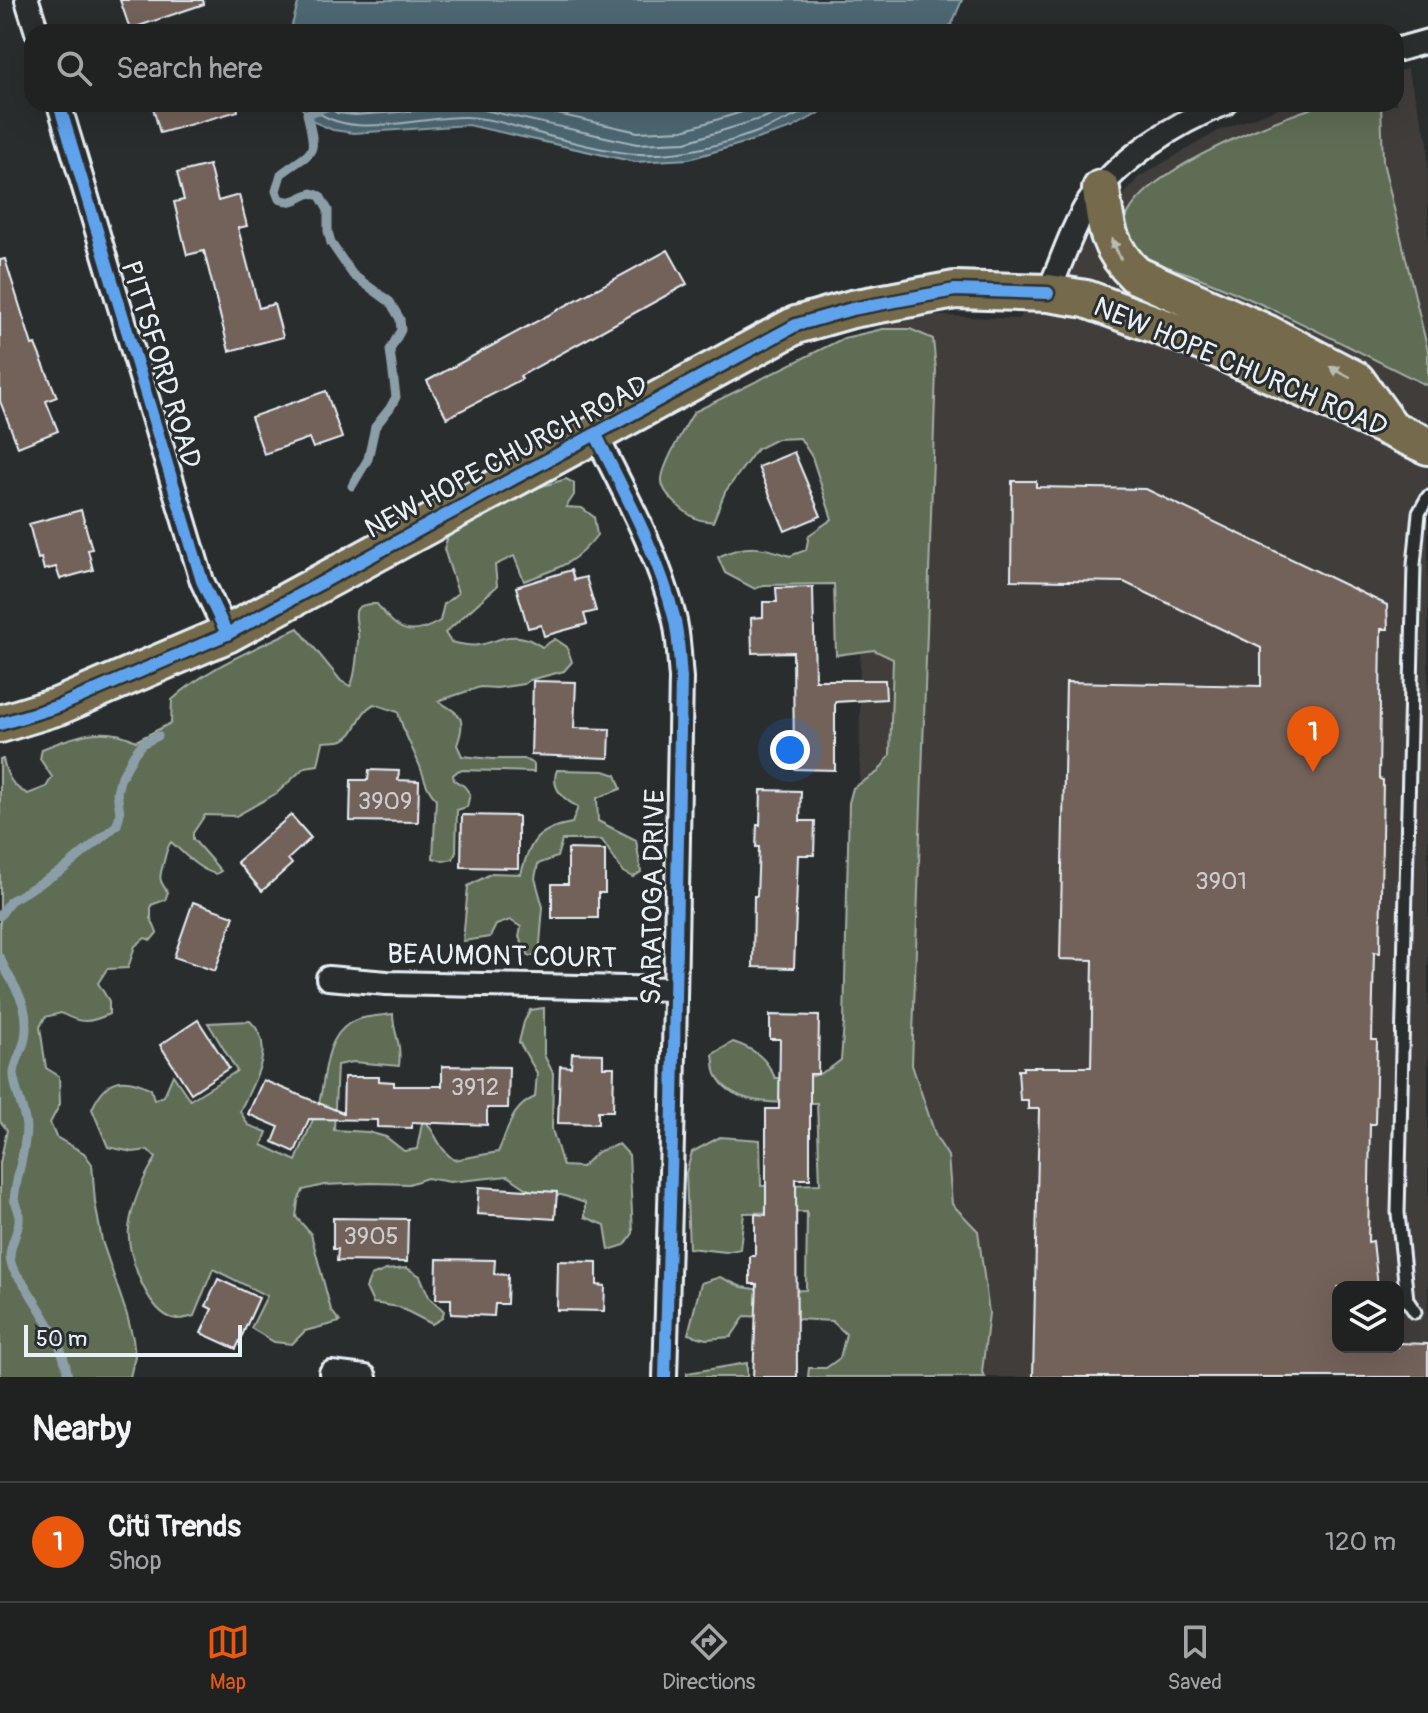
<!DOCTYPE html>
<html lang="en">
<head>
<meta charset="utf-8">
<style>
  :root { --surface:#202222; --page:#2d2f2f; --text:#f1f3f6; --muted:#a2a4a5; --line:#3d3f40; --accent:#ea580c }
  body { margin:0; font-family:Pangolin,sans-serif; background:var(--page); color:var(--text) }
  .controls { position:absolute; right:24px; bottom:24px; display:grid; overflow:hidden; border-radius:16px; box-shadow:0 8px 32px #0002 }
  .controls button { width:72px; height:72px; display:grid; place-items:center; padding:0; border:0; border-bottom:2px solid var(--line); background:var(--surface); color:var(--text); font:40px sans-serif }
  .scale { position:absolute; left:24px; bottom:20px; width:218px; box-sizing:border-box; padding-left:8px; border:4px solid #e8f1f8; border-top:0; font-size:22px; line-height:28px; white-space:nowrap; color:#e8f1f8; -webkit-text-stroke:6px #2a2d2e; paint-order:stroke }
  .you { position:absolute; left:790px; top:750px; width:28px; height:28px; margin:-20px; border:6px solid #fff; border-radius:50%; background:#1a73e8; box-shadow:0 0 0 12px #1a73e833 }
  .badge { display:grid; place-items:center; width:52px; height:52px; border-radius:50%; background:var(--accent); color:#fff; font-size:26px; font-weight:700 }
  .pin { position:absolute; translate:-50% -66px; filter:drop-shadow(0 2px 4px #0008) }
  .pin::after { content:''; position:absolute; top:42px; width:28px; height:24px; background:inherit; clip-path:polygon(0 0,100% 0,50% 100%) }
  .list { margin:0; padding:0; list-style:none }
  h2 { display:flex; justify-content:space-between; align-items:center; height:104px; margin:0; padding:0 32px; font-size:34px }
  h2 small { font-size:26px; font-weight:400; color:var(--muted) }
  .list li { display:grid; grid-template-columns:52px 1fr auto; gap:24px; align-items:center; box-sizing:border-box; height:120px; padding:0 32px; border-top:2px solid var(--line) }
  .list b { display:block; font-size:30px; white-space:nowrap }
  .list p { margin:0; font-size:26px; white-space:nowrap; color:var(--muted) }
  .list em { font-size:26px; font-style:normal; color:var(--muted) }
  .icon { flex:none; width:44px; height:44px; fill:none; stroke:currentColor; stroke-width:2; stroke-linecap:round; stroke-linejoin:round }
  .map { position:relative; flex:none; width:1428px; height:1377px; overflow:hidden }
  .search { position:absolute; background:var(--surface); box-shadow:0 8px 32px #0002; left:24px; right:24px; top:24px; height:88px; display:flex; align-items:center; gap:20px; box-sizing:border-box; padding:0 28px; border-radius:24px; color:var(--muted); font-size:30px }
  .sheet { height:224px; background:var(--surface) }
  nav { display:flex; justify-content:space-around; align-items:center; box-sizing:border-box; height:112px; border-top:2px solid var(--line); background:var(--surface); font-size:22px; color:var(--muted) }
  nav a { display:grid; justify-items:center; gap:4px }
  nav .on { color:var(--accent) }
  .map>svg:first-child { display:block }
  .built { fill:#403d3b; fill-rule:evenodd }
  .green { fill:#5f6d55; stroke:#a4afa6; stroke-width:2 }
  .water { fill:#4e6873; stroke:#8c9fa8; stroke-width:2 }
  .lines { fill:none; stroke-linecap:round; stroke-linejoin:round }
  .shore { stroke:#aabac3; stroke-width:2 }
  .stream { stroke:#8c9fa8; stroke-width:9 }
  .building { fill:#73625a; stroke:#e8f1f8; stroke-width:2 }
  .service-casing { stroke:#e8f1f8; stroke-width:17 }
  .minor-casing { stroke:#e8f1f8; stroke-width:28 }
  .primary-casing { stroke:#e8f1f8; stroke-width:42 }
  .service { stroke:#2a2d2e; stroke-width:11 }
  .minor { stroke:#2a2d2e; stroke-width:22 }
  .primary { stroke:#756b4b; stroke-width:36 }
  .cycleway-casing { stroke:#2a2d2e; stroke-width:17 }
  .cycleway { stroke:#60a3ed; stroke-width:12 }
  .oneway { fill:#babbb3 }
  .labels { text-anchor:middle; stroke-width:6; stroke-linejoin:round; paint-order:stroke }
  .number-label { font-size:24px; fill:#cbcdd0 }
  .street-label { font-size:28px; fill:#e8f1f8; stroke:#2a2d2e }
</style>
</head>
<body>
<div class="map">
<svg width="1428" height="1377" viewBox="0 0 1428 1377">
  <rect width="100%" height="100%" fill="#2a2d2e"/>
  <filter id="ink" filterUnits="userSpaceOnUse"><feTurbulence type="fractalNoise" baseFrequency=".0125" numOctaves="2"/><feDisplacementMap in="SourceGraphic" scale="16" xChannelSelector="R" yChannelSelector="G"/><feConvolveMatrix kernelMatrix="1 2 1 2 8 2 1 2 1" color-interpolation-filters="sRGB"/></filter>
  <g filter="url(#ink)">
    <path class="built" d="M1407 69 1428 142V1377H858L861 335 890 322 923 315 1018 319 1139 177 1218 131 1289 104H1396V72ZM1338 1287H1398V1347H1338Z"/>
    <g class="green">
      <path d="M1325 104H1381L1383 162 1428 351V386C1350 348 1273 306 1192 275 1172 267 1140 263 1128 243 1095 184 1285 116 1325 104Z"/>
      <path d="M883 329H910L933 339 936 370 912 1065 936 1137 948 1156 952 1204 978 1231 989 1313 982 1372 985 1377H808L809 1368H826L840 1358 846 1334 832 1321 745 1316 731 1337 706 1339 688 1334 701 1283 720 1277 742 1287 768 1291 806 1290 807 1212 744 1213 740 1249 726 1252 689 1248 686 1173 692 1152 720 1137 760 1140 761 1186 820 1184 817 1103C785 1102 732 1109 716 1074 714 1069 714 1060 713 1054L733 1042C754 1049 766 1057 775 1078 805 1078 817 1080 841 1060L844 1023 849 803 853 788 878 772 890 755 893 659 874 650 836 655 834 584 764 585 755 589 725 573 718 557C745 544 762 546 790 556L806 550 809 535 832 519 812 457 800 438 777 439 757 449 725 492 713 522C707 521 700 521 695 518 684 512 662 494 662 481 661 467 686 425 694 412L844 338Z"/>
      <path d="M566 479 574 483V495L566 507 582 508 594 517 597 535C575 564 557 569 524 581L514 556 495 565 497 586 445 633 451 642C460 644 469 647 478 645 494 643 507 633 524 638 530 639 537 644 542 647L555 639 567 647 572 662 564 671 530 680 524 684 497 688 480 687 438 701C461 715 467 717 457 745L462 756 492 759H524L534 764V772L459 770 453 775 454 780 464 786 470 794 467 807 457 810 456 852 453 859 443 861 433 858 436 799C427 790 425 780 421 769 414 750 403 733 398 712L374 704C357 713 358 734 343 740 338 742 329 741 323 742L318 765 305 767 277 793 236 816 205 815 193 833V839L221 871 216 874C197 869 185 854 171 842 166 849 166 854 164 861 160 876 157 879 168 892L165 900 151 905V918L157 933 151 940 145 938 135 946 128 968 107 969 98 983 109 1001V1014C90 1023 80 1024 61 1013L45 1017 40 1027 46 1068 59 1076 60 1104 50 1123 56 1137 84 1153 92 1164 95 1202 102 1241 127 1315 133 1339 135 1356 130 1377H0V1163L7 1130 0 1121V759H3C7 776 12 787 28 794L46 787 52 777 40 759 42 749C74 736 105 724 136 741L171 723 172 700C207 667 255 649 298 628L341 681 350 686C356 679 357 651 358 641 361 622 342 603 377 604 397 631 409 639 440 621L444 604 458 593 444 549 448 536 533 489Z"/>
      <path d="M557 770 604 771 616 775 621 789 597 798 598 821 636 840 641 872 633 877 623 872 602 840H562L557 857 538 864 535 878 543 907 539 956H529L519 937 521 927 510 920 496 925 490 937 463 941 468 886 492 873 521 874C530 840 538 829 572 823L578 807C563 799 550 787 557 770Z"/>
      <path d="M544 1008V1055L553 1073 552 1129 563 1166 582 1167 597 1152 619 1144 629 1155 633 1233 625 1245 609 1250 605 1225 585 1217V1203L562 1195 535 1194 508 1176 450 1182 427 1178 409 1184 371 1183 324 1185 303 1190 298 1201 296 1217 311 1234 331 1310 340 1322 305 1331 292 1344 274 1342 251 1328 267 1296 213 1269 194 1316C186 1318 176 1321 169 1317 146 1306 126 1253 129 1228 132 1204 143 1178 156 1158L148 1150 133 1152 108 1147 92 1109C105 1079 122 1074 151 1089L154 1100 164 1096 173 1075 190 1100 237 1071 208 1023 250 1021C278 1047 253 1082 240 1111L248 1125 267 1132 262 1145 296 1161C303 1142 313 1122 319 1103 326 1077 324 1039 350 1023 362 1016 379 1016 393 1014 393 1034 402 1041 399 1066L353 1062 337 1065 334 1130 368 1132 386 1137 404 1151 417 1149 423 1118C437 1134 437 1147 454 1160L498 1152C509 1129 510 1108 535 1097L537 1073 519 1042 524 1022 530 1010Z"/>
      <polygon points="407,1268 420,1276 429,1297 444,1311 442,1318 432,1324 399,1307 373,1303 366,1288 371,1276 386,1270"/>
      <polygon points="747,1363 747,1377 687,1377 687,1373"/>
    </g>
    <g class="water">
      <polygon points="299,0 962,0 952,24 943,32 290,32"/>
      <polygon points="298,104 835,104 792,128 744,143 689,159 635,162 468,125 354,133 333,130 314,122"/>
    </g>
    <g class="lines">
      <g class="shore">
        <path d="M308 104C346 144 417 116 466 117 497 118 530 132 560 139 585 145 613 153 638 154 697 157 768 132 818 104"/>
        <polyline points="322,104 337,113 355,115 471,107 637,144 686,142 785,111 798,104"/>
        <polyline points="513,104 638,132 683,130 768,104"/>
      </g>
      <g class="stream">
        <path d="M335 104 307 114C318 158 314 149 281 174L276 191 279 199C294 205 298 197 312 193L320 196 328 210V231L331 243 353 275 390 302 400 319 401 330 390 350 396 397 390 408 375 427 368 459 352 486"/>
        <polyline points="0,916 10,901 64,869 117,825 120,813 117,792 120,780 134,754 142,744 158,736"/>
        <path d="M0 958C13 988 31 1002 25 1038 23 1050 15 1061 14 1073 13 1088 25 1110 26 1127 26 1153 16 1175 14 1200 30 1227 3 1243 12 1266 14 1273 22 1280 26 1287 44 1316 63 1342 68 1377"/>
      </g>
    </g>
    <g class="building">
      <polygon points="120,0 203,0 204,4 130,29"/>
      <polygon points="152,104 237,104 238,111 160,133"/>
      <polygon points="209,165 218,201 239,195 247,226 238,228 259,308 274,304 283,337 229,351 204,251 187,255 174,202 184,200 177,173"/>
      <polygon points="668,250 687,284 520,376 522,379 447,418 427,381"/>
      <polygon points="5,259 32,345 35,344 57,397 46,401 58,431 18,447 0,401 0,260"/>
      <polygon points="326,391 342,438 313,448 309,438 264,454 251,417"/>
      <polygon points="794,452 821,516 785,531 758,467"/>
      <polygon points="1012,481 1036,481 1036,487 1146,489 1387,605 1388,629 1381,629 1379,779 1383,780 1380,953 1374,952 1372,1040 1377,1040 1375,1124 1370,1124 1368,1242 1373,1241 1378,1287 1338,1287 1338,1347 1398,1347 1398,1343 1428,1344 1428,1377 1033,1377 1039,1109 1028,1109 1028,1100 1020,1100 1018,1070 1023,1070 1023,1067 1091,1067 1093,960 1060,959 1066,682 1261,686 1261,648 1124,582 1011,580"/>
      <polygon points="81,510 92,549 88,550 93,570 60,579 56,567 44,570 41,558 38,559 29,524"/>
      <polygon points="571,570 574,580 586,577 596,611 584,614 587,624 544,636 541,625 528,628 516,587"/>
      <polygon points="813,587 815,680 885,680 886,699 835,702 835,770 794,769 793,652 752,653 751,618 763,617 763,602 777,602 776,588"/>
      <polygon points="533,681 576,682 574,728 610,729 609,758 531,755"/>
      <polygon points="369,770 399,771 398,780 419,781 418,822 350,821 351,780 368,780"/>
      <polygon points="761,790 801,791 800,821 815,821 814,855 798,855 794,968 753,967 754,896 757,896 759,847 756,847 757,825 760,825"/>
      <polygon points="291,815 311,838 288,859 292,864 262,891 237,862"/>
      <polygon points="462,815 518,816 518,868 461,867"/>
      <polygon points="568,849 605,850 605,893 598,893 598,918 552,918 552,884 568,884"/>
      <polygon points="193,902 234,916 215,971 174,957"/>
      <polygon points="770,1015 819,1016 818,1074 810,1074 810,1179 796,1179 797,1377 753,1377 757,1284 750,1284 750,1256 755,1256 755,1214 766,1215 766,1109 779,1109 780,1039 770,1039"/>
      <polygon points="198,1020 229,1068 191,1093 160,1045"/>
      <polygon points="572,1053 603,1054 603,1067 614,1067 613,1111 598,1111 598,1124 558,1123 560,1066 571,1067"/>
      <polygon points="442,1066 509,1067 508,1108 487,1108 487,1125 412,1122 412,1128 377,1127 377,1120 309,1119 295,1152 273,1142 279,1127 248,1114 263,1080 343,1113 344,1077 379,1077 379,1081 394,1082 394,1086 442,1086"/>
      <polygon points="479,1187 557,1192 555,1219 477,1214"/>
      <polygon points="333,1218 408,1219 407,1262 337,1261 338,1249 333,1249"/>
      <polygon points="437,1259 495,1260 494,1274 508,1275 507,1304 495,1304 494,1316 451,1314 451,1299 436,1299"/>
      <polygon points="558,1261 597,1262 597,1285 605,1286 604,1311 557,1310"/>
      <polygon points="218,1279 259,1298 236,1349 201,1333 212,1309 206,1306"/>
    </g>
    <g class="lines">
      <defs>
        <polyline id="service" points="1415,1312 1407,1300 1398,1213 1414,565 1419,513 1428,497"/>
        <g id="minor">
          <polyline points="27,0 37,32"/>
          <polyline points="1396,50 1428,41"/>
          <polyline points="59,104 202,581 227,634"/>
          <path d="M1048 293C1060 266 1073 225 1089 202 1118 160 1177 122 1224 104"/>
          <path d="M596 435C625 494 658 553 674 617 679 636 679 658 681 678L673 1105 665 1377"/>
          <polyline points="328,978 387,983 674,989"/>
          <polyline points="331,1373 365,1377"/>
        </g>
        <g id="primary">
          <path d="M1101 189C1105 225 1108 249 1136 275L1268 334 1356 380 1390 427"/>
          <polyline points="0,724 59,706 227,634 796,325 852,309 955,290 1048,293 1086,299 1197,340 1428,446"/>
        </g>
      </defs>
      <use href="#service" class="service-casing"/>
      <use href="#minor" class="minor-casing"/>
      <use href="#primary" class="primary-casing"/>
      <use href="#service" class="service"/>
      <use href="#minor" class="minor"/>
      <use href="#primary" class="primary"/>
      <defs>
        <g id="cycleway">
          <polyline points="59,104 202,581 227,634"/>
          <path d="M596 435C625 494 658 553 674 617 679 636 679 658 681 678L673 1105 665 1377"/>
          <polyline points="0,724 59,706 227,634 796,325 852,309 955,290 1048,293"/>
        </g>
      </defs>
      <use href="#cycleway" class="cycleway-casing"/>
      <use href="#cycleway" class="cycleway"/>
    </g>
    <defs><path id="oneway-solid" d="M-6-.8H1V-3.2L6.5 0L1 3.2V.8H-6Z" transform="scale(2)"/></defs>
    <g class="oneway">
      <use href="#oneway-solid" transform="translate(1116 249) rotate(-113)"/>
      <use href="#oneway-solid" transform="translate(1340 372) rotate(-152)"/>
    </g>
  </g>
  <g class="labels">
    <g class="number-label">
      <text x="385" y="809">3909</text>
      <text x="1221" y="889">3901</text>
      <text x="475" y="1095">3912</text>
      <text x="371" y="1244">3905</text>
    </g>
    <g class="street-label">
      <text transform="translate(162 364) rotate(73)" y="10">PITTSFORD ROAD</text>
      <text transform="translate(1241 366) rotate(23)" y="10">NEW HOPE CHURCH ROAD</text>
      <text transform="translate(506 456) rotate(-28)" y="10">NEW HOPE CHURCH ROAD</text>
      <text transform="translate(652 897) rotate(-89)" y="10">SARATOGA DRIVE</text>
      <text transform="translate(502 955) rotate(1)" y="10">BEAUMONT COURT</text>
    </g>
  </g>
</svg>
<div class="controls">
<button><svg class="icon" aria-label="layers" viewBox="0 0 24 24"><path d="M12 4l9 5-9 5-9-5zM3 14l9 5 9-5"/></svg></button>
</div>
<div class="scale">50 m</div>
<div class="you"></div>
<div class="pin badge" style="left:1313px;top:772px">1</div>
<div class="search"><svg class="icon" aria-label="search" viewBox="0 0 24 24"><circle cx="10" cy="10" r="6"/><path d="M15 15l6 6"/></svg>Search here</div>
</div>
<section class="sheet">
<h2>Nearby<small></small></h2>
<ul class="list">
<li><span class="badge">1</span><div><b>Citi Trends</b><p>Shop</p></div><em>120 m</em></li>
</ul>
</section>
<nav>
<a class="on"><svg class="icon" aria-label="map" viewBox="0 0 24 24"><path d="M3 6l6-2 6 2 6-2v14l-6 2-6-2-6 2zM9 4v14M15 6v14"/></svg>Map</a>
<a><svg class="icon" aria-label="directions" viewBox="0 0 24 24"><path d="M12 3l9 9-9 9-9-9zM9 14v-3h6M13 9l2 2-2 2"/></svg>Directions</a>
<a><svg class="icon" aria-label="saved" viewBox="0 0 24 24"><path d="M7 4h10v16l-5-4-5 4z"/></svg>Saved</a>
</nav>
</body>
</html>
